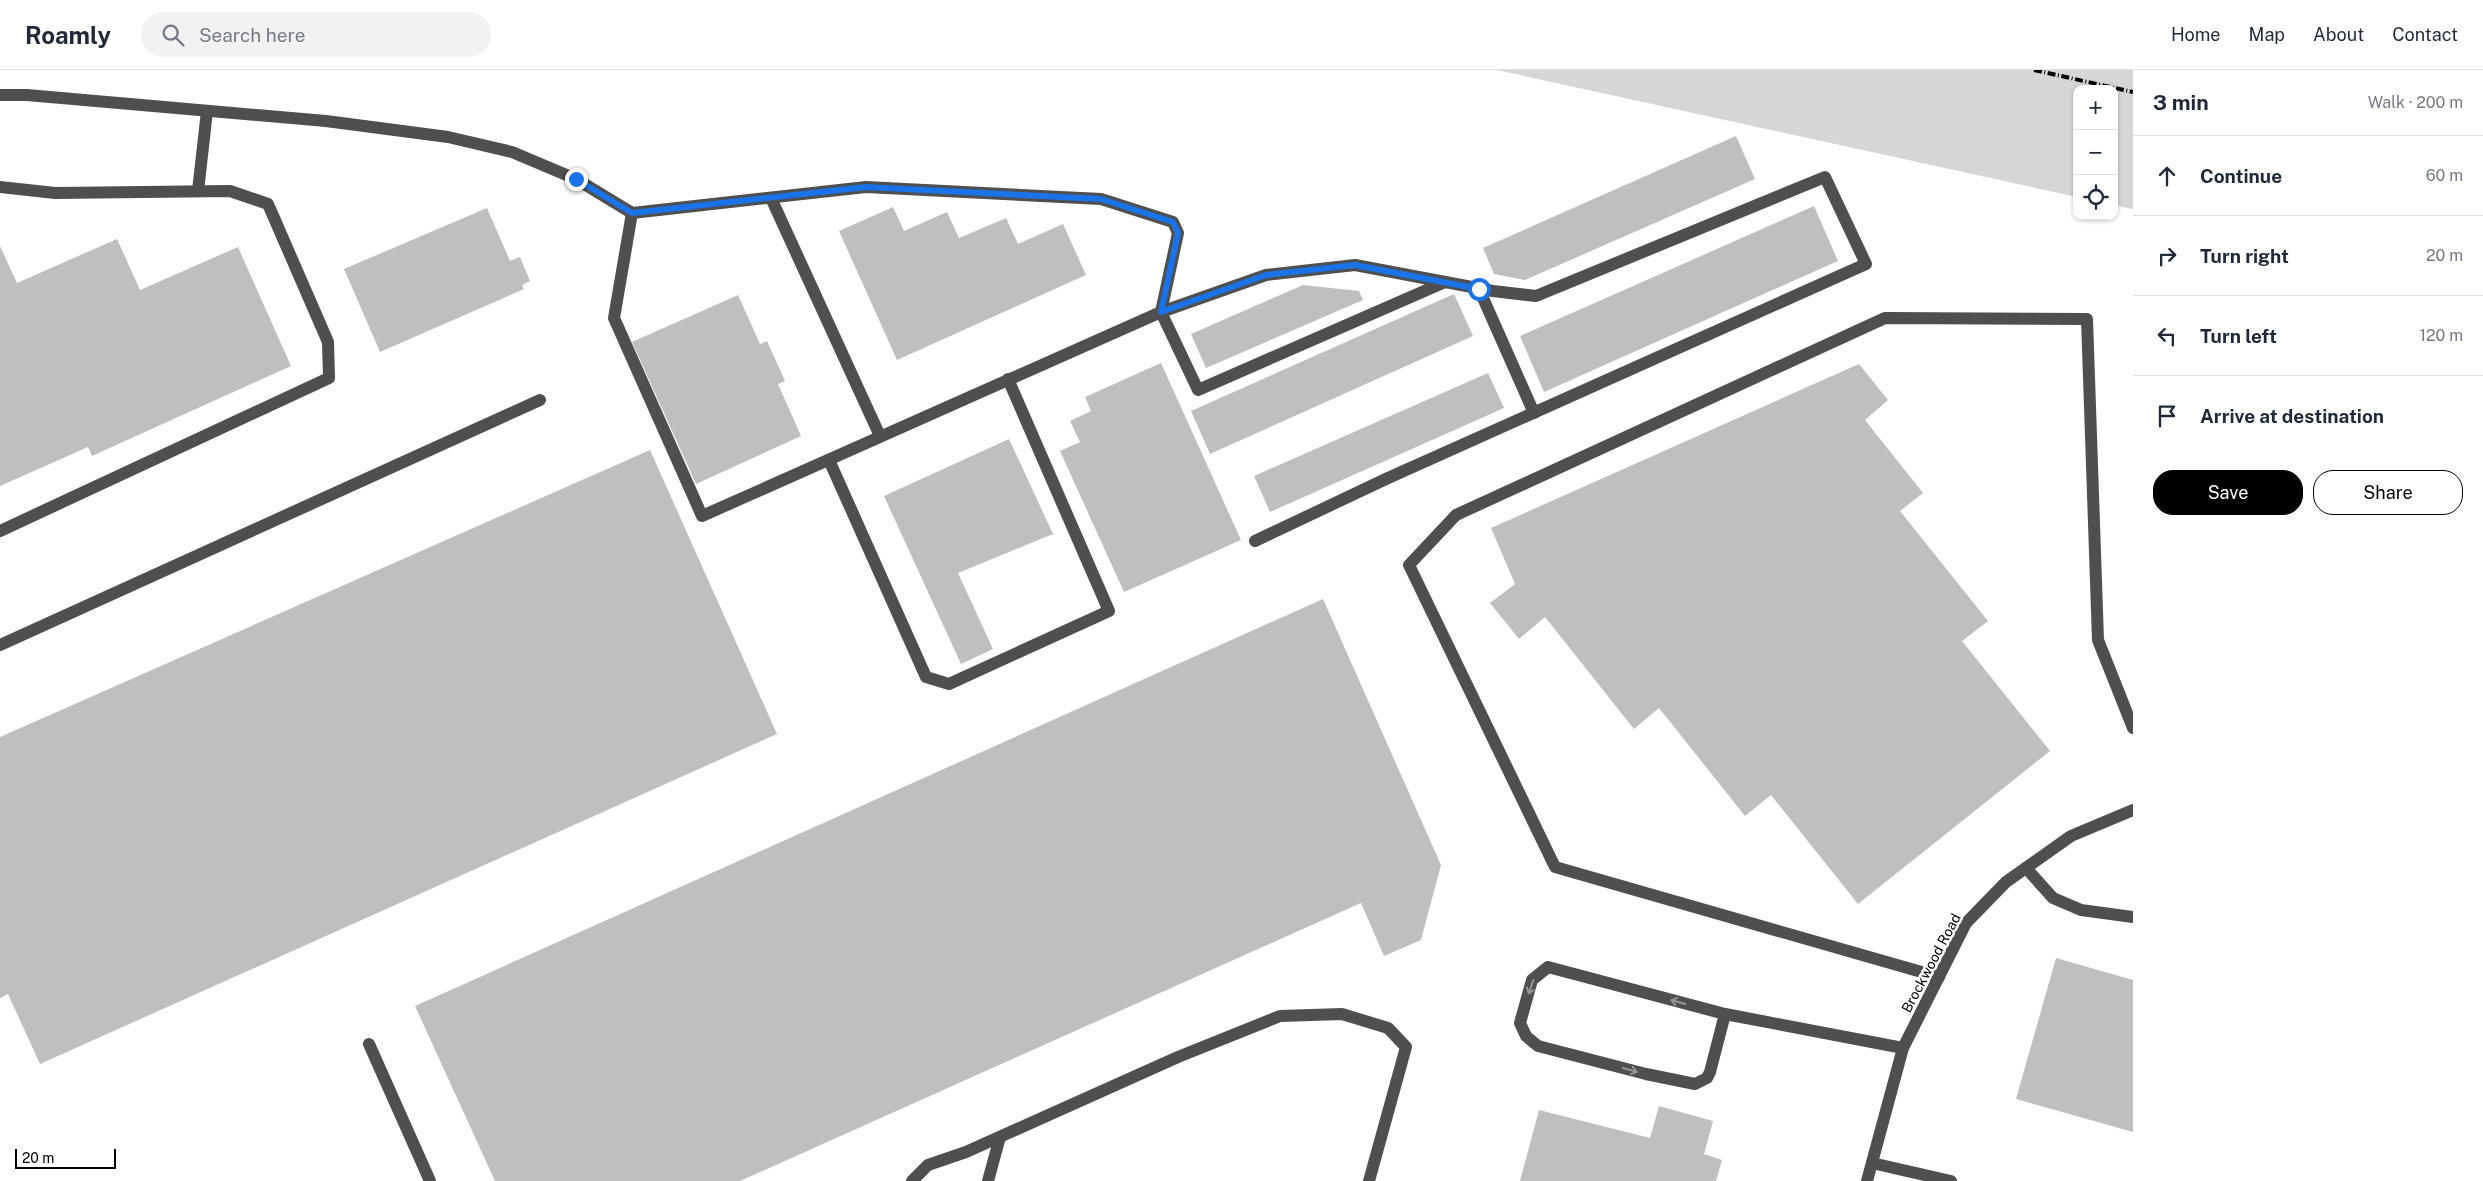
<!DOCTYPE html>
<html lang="en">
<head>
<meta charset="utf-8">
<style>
  :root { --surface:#fff; --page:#f2f2f3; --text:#1f2937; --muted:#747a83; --line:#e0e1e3; --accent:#000 }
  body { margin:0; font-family:"Public Sans",sans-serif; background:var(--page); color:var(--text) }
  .controls { position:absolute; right:15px; top:15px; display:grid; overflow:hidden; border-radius:10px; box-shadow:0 1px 4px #0004 }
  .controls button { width:45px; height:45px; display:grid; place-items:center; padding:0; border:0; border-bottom:1px solid var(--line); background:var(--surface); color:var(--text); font:25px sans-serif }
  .scale { position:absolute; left:15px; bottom:12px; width:101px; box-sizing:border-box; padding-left:5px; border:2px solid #000; border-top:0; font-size:14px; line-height:18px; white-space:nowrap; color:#000; -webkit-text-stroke:4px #fff; paint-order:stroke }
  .stop { position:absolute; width:15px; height:15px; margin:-11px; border:4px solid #1a73e8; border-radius:50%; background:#fff }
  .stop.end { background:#1a73e8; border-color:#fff; box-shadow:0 1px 5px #0008 }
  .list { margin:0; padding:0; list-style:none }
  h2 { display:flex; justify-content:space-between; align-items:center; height:65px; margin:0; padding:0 20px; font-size:21px }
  h2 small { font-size:16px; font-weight:400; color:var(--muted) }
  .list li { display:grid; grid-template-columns:32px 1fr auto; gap:15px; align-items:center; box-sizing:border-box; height:80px; padding:0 20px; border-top:1px solid var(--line) }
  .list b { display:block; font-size:19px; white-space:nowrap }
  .list em { font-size:16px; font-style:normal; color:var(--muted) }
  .actions { display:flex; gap:10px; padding:15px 20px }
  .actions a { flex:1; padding:11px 0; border:1px solid var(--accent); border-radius:20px; text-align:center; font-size:18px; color:var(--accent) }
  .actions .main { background:var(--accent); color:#fff }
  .icon { flex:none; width:28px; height:28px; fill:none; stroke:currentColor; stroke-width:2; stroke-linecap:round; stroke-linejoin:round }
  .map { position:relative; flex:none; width:2133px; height:1111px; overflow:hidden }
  header { display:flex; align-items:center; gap:30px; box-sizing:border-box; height:70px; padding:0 25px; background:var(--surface); border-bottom:1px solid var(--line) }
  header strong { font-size:24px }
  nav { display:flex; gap:28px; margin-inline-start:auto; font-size:18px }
  .search { width:350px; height:45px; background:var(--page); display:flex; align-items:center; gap:12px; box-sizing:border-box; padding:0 18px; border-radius:28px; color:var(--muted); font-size:19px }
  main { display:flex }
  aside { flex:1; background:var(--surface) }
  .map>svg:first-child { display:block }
  .green { fill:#d6d6d6 }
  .building { fill:#bfbfbf }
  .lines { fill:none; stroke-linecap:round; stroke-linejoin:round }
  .minor { stroke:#4f4f4f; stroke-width:12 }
  .rail { stroke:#000; stroke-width:4; stroke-dasharray:8 2.5 1 2.5; stroke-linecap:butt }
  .oneway { stroke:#959595 }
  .route { stroke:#1a73e8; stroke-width:6 }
  .labels { text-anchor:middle; stroke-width:5; stroke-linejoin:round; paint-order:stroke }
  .street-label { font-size:14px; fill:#000; stroke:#fff }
</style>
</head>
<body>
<header>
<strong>Roamly</strong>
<div class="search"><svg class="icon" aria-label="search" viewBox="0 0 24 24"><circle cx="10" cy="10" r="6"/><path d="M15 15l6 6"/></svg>Search here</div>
<nav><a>Home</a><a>Map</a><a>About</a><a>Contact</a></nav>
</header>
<main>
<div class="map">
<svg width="2133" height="1111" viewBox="0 0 2133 1111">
  <rect width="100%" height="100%" fill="#fff"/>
  <polygon class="green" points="1497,0 2133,0 2133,139 2114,135 2114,19 2077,19 2077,127"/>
  <g class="building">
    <polygon points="1736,66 1755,109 1525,210 1494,204 1483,178"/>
    <polygon points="1814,136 1838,191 1544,322 1520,266"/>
    <polygon points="893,137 904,161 947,142 959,168 1006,148 1018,174 1063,154 1086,205 897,290 839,161"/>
    <polygon points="487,138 510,191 520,187 530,211 522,215 524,219 380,282 344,199"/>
    <polygon points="117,169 140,220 238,177 291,296 92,386 88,377 0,416 0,176 17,213"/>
    <polygon points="1303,215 1359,221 1363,230 1206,298 1191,264"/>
    <polygon points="1454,224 1473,266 1210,384 1191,341"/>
    <polygon points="738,225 760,274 767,271 785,311 778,314 801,366 696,414 632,272"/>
    <polygon points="1161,293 1241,470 1124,522 1060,381 1080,372 1070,351 1091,341 1085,327"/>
    <polygon points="1859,294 1888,330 1865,350 1923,423 1900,441 1988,551 1962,571 2050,681 1858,834 1771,725 1745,746 1659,638 1634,659 1545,547 1519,569 1490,533 1515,514 1491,458"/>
    <polygon points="1488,303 1504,338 1270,442 1254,406"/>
    <polygon points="1009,369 1053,464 958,503 993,579 961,594 884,426"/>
    <polygon points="650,380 777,664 40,994 8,924 0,928 0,667"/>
    <polygon points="1323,529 1441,795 1421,870 1384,886 1361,833 740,1111 495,1111 415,936"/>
    <polygon points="2056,888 2133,910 2133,1062 2016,1029"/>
    <polygon points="1659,1036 1713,1051 1704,1084 1722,1090 1716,1111 1520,1111 1539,1040 1650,1068"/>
  </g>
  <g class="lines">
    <g class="minor">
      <polyline points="0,25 27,25 326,51 448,67 512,82 576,109 632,143 866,117 1101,129 1173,152 1178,163 1161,242 702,446 614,248 632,143"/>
      <polyline points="0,117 55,123 230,121 268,134 328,272 329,308 0,461"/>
      <polyline points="198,121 207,41"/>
      <polyline points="771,128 880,366"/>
      <polyline points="1479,219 1534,343"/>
      <polyline points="829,390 926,607 949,614 1109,541 1008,309"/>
      <polyline points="1255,471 1388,408 1866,194 1825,107 1536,226 1493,221 1355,195 1266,205 1161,242 1198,320 1445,212"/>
      <polyline points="0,575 540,330"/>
      <polyline points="2026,798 2053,828 2081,840 2133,847"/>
      <polyline points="1939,907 1555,797 1409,495 1456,445 1885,248 2087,249 2098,570 2133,658"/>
      <polyline points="1725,944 1710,1002 1707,1008 1695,1014 1646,1004 1538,976 1526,966 1520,953 1532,910 1548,897 1725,944 1903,978"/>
      <polyline points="369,974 430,1111"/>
      <polyline points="1872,1093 1951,1111"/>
      <polyline points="912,1111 928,1095 966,1082 1178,987 1280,946 1342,944 1388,958 1406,977 1369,1111"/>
      <polyline points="988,1111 1000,1067"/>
      <polyline points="1867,1111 1903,978 1966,853 2006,812 2071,766 2133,740"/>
    </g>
    <polyline class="rail" points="2034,0 2133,22"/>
  </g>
  <defs><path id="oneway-shaft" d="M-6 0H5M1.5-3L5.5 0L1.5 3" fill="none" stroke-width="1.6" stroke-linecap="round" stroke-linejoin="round" transform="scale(1.25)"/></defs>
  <g class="oneway">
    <use href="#oneway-shaft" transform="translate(1531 917) rotate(109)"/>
    <use href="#oneway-shaft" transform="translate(1678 932) rotate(-164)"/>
    <use href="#oneway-shaft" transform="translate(1630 1000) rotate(15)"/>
  </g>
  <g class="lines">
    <polyline class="route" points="576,109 632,143 866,117 1101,129 1173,152 1178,163 1161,242 1266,205 1355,195 1479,219"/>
  </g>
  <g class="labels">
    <g class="street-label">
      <text transform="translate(1931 893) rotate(-62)" y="5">Brockwood Road</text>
    </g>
  </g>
</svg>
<div class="controls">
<button>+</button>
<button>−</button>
<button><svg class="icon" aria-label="locate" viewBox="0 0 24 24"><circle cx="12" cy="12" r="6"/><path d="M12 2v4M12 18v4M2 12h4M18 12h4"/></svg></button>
</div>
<div class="scale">20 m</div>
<div class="stop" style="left:1479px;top:219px"></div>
<div class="stop end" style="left:576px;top:109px"></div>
</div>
<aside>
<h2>3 min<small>Walk · 200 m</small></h2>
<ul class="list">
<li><svg class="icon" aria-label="ahead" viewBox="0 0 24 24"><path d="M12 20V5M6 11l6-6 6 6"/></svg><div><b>Continue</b></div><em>60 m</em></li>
<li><svg class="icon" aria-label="right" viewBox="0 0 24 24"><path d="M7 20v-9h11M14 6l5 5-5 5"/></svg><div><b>Turn right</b></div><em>20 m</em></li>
<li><svg class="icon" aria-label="left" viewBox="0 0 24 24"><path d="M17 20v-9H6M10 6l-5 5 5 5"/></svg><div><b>Turn left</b></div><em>120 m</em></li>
<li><svg class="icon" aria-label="arrive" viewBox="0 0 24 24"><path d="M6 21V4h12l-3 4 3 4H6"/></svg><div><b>Arrive at destination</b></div></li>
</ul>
<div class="actions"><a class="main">Save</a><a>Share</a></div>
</aside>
</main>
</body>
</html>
